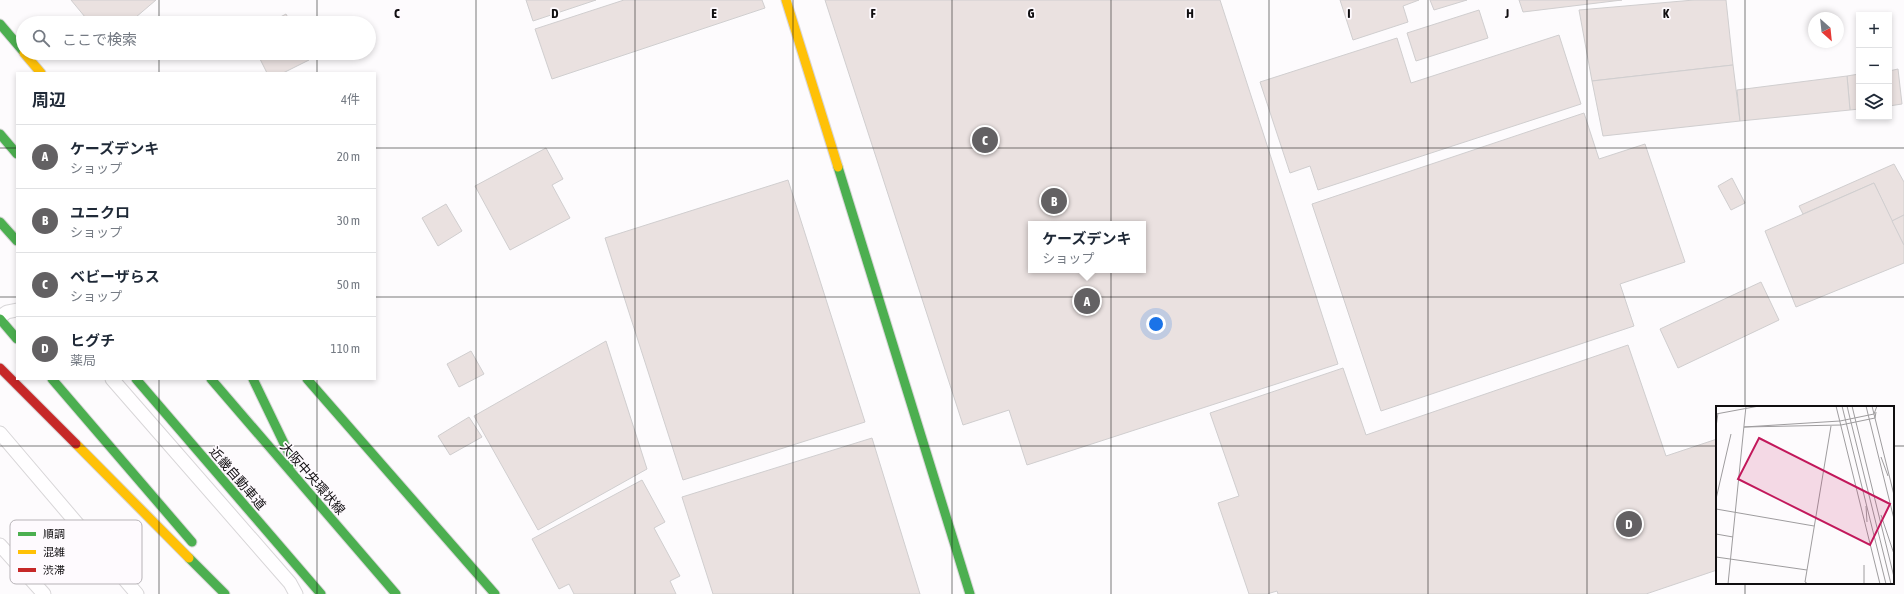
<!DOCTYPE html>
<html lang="ja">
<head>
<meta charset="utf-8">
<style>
  :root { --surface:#fff; --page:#f2f2f3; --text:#1f2937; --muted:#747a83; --line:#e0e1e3; --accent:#636163 }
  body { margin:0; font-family:"Asap Condensed","Noto Sans JP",sans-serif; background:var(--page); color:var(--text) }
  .controls { position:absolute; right:12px; top:12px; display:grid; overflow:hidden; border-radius:0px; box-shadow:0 2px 6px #0003 }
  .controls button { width:36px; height:36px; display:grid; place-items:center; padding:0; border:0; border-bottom:1px solid var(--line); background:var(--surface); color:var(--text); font:20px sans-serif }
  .compass { position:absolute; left:1808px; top:12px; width:36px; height:36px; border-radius:50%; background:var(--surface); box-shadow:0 2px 6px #0003; rotate:153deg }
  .you { position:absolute; left:1156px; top:324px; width:14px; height:14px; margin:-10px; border:3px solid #fff; border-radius:50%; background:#1a73e8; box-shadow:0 0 0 6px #1a73e833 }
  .badge { display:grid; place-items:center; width:26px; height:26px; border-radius:50%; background:var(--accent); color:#fff; font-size:13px; font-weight:700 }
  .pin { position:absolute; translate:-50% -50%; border:2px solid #fff; box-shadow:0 1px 4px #0006 }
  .popup { position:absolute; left:1028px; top:221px; width:118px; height:52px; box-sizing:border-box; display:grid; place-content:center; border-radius:0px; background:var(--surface); filter:drop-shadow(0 1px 3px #0005); font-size:13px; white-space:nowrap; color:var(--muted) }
  .popup b { font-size:15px; color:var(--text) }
  .popup::after { content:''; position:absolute; left:50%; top:100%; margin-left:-8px; border:8px solid transparent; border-top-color:var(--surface) }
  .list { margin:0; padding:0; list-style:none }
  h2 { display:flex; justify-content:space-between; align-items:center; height:52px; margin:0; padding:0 16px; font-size:17px }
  h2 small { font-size:13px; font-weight:400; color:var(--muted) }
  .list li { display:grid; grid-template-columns:26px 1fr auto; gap:12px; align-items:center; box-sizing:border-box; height:64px; padding:0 16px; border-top:1px solid var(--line) }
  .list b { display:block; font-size:15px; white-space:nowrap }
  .list p { margin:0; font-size:13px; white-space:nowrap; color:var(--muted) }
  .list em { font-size:13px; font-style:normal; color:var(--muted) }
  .icon { flex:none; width:22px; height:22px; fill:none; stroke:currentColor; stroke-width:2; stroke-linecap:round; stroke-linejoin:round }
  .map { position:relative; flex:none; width:1904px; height:594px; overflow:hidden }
  .search { position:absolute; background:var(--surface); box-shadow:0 2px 6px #0003; left:16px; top:16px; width:360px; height:44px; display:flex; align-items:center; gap:10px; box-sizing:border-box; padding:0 14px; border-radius:22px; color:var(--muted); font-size:15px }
  .panel { position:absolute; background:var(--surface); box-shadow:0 2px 6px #0003; left:16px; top:72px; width:360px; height:308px; border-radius:0px }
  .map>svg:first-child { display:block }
  .building { fill:#eae1e0; stroke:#d0cecf; fill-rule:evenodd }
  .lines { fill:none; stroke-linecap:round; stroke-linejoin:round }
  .lane-casing { stroke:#d8d6d8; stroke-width:15 }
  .fast-casing { stroke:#d8d6d8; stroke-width:11 }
  .slow-casing { stroke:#d8d6d8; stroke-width:11 }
  .jam-casing { stroke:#d8d6d8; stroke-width:11 }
  .lane { stroke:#fffeff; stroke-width:13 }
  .fast { stroke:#4caf50; stroke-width:9 }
  .slow { stroke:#ffc107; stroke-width:9 }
  .jam { stroke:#c62828; stroke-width:9 }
  .grid { fill:none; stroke:#100e10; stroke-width:1; stroke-opacity:0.55 }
  .labels { text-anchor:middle; stroke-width:3.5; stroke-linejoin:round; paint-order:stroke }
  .street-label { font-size:13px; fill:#100e10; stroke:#fefafe }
  .inset-road { fill:none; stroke:#9e9c9e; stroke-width:1 }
  .view { fill:#c2185b; fill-opacity:0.15; stroke:#c2185b; stroke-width:2 }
  .inset-edge { fill:none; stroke:#100e10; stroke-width:2 }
  .key { fill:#fefafe; stroke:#b7b3b7; stroke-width:1 }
  .key-label { font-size:11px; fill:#100e10 }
  .grid-label { font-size:13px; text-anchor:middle; font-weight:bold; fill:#100e10; stroke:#fefafe; stroke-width:3.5; stroke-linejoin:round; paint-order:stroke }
</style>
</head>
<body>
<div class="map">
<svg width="1904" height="594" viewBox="0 0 1904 594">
  <rect width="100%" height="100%" fill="#fdfbfd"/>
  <g class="building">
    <polygon points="71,0 156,0 129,23 90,23"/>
    <polygon points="526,0 596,0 533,21"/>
    <polygon points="624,0 762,0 765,8 552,79 535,29"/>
    <path d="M825 0H1220L1338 364 1027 465 1009 410 963 425ZM1031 224H1143V270H1031Z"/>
    <polygon points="1340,0 1419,0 1403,6 1408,22 1353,40"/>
    <polygon points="1430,0 1467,0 1434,10"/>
    <polygon points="1519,0 1622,0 1523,12"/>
    <polygon points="1694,0 1726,0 1733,65 1592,81 1579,10"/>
    <polygon points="1479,10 1488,38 1416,61 1407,33"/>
    <polygon points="286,14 291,23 269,23"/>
    <polygon points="1559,35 1581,104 1318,190 1310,166 1290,173 1260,82 1397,38 1411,83"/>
    <polygon points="257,53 305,53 309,60 283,73 267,73"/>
    <polygon points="1733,65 1740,121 1603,136 1592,81"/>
    <polygon points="1898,69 1902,104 1889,106 1889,71"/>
    <polygon points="1859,74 1859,109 1850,110 1847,76"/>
    <polygon points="1847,76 1850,110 1740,121 1737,90"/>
    <polygon points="1584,113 1599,159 1645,144 1685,262 1620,284 1634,326 1381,411 1312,204"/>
    <polygon points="546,148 563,179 552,185 570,218 510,250 475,186"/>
    <polygon points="1894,164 1904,182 1904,215 1892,221 1874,183 1803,214 1799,206"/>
    <polygon points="1732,178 1745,203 1731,210 1718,186"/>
    <polygon points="788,180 865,422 683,480 605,238"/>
    <polygon points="1874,183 1904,245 1904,263 1796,307 1765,231"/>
    <polygon points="446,204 462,231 438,246 422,218"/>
    <polygon points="1904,215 1904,245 1892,221"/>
    <polygon points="1761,282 1779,320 1678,368 1660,329"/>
    <polygon points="606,341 647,469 538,530 474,416"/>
    <polygon points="1628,345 1666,456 1717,439 1717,570 1646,594 1278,594 1277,591 1267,594 1249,594 1218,503 1239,496 1210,413 1343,368 1366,435"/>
    <polygon points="471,351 484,374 459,387 447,364"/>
    <polygon points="469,417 482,437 450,455 438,436"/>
    <polygon points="872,438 920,594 713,594 682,497"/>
    <polygon points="642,480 665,522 654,528 680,576 670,581 676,594 574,594 569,584 559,589 532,539"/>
  </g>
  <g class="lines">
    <defs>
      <g id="lane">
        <polyline points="0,317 7,312 17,310"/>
        <polyline points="112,379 290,583 296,594"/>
        <polyline points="0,433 137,594"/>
        <polyline points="0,545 44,594"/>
      </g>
      <g id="fast">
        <polyline points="0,24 23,51"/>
        <polyline points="0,134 17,154"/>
        <polyline points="838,167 970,594"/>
        <polyline points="0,222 17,241"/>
        <polyline points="0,319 17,339"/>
        <polyline points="52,379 192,542"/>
        <polyline points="136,379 321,594"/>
        <polyline points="211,379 396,594"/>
        <polyline points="253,379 294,464"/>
        <polyline points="307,379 495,594"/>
        <polyline points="189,558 225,594"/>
      </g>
      <g id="slow">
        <polyline points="786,0 838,167"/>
        <polyline points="24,53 41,73"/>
        <polyline points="76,444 189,558"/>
      </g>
      <polyline id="jam" points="0,368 76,444"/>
    </defs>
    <use href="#lane" class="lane-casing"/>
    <use href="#fast" class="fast-casing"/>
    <use href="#slow" class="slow-casing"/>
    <use href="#jam" class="jam-casing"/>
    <use href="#lane" class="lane"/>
    <use href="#fast" class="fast"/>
    <use href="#slow" class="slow"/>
    <use href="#jam" class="jam"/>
  </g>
  <path class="grid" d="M159 0V23M317 0V23M476 0V594M635 0V594M793 0V594M952 0V594M1111 0V594M1269 0V594M1428 0V594M1587 0V594M1745 0V407M159 53V73M317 53V73M0 148H17M375 148H1904M0 297H17M375 297H1904M159 379V594M317 379V594M0 446H1717M1893 446H1904M1745 583V594"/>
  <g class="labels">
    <g class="street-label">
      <text transform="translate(238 478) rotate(49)" y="5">近畿自動車道</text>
      <text transform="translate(313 478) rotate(49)" y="5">大阪中央環状線</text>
    </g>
  </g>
  <g transform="translate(1716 406)">
    <rect width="178" height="178" fill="#fdfbfd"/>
    <path class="inset-road" d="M120 0 164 178M126 0 170 178M131 0 175 178M136 0 178 171M150 0 178 113M156 0 178 89M0 8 43 0M0 21 2 7M28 21 124 15 158 8 161 0M28 21 125 19 159 12 160 6M165 51 172 70M0 93 15 28M150 100 151 116M0 103 98 120M165 109 178 148M0 128 17 131M0 151 91 164M148 159V178M12 178 30 0M92 178 89 176 115 20"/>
    <path class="view" d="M43 32 174 98 154 139 22 73Z"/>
    <rect width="178" height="178" class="inset-edge"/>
  </g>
  <rect x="10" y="520" width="132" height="64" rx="6" class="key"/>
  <rect x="18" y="532" width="18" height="4" fill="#4caf50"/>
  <rect x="18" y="550" width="18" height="4" fill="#ffc107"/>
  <rect x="18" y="568" width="18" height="4" fill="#c62828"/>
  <g class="key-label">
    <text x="43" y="538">順調</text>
    <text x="43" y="556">混雑</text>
    <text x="43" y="574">渋滞</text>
  </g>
  <g class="grid-label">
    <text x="397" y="18">C</text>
    <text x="555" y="18">D</text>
    <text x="714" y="18">E</text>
    <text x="873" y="18">F</text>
    <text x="1031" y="18">G</text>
    <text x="1190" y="18">H</text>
    <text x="1349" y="18">I</text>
    <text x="1507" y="18">J</text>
    <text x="1666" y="18">K</text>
  </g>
</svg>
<div class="controls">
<button>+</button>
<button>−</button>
<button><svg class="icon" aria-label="layers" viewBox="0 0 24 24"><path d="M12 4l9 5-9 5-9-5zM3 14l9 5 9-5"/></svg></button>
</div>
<svg class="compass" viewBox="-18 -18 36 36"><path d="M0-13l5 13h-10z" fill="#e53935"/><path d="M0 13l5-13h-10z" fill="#747a83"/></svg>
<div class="you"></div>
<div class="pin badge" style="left:1087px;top:301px">A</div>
<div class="popup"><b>ケーズデンキ</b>ショップ</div>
<div class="pin badge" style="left:1054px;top:201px">B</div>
<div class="pin badge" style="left:985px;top:140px">C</div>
<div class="pin badge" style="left:1629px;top:524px">D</div>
<div class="search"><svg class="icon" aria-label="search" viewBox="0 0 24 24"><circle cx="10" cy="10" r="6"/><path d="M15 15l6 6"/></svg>ここで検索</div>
<section class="panel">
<h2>周辺<small>4件</small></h2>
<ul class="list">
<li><span class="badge">A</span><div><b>ケーズデンキ</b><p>ショップ</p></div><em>20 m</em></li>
<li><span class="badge">B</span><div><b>ユニクロ</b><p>ショップ</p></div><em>30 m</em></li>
<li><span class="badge">C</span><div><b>ベビーザらス</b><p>ショップ</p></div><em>50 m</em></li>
<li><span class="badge">D</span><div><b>ヒグチ</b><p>薬局</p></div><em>110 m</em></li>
</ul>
</section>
</div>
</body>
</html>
